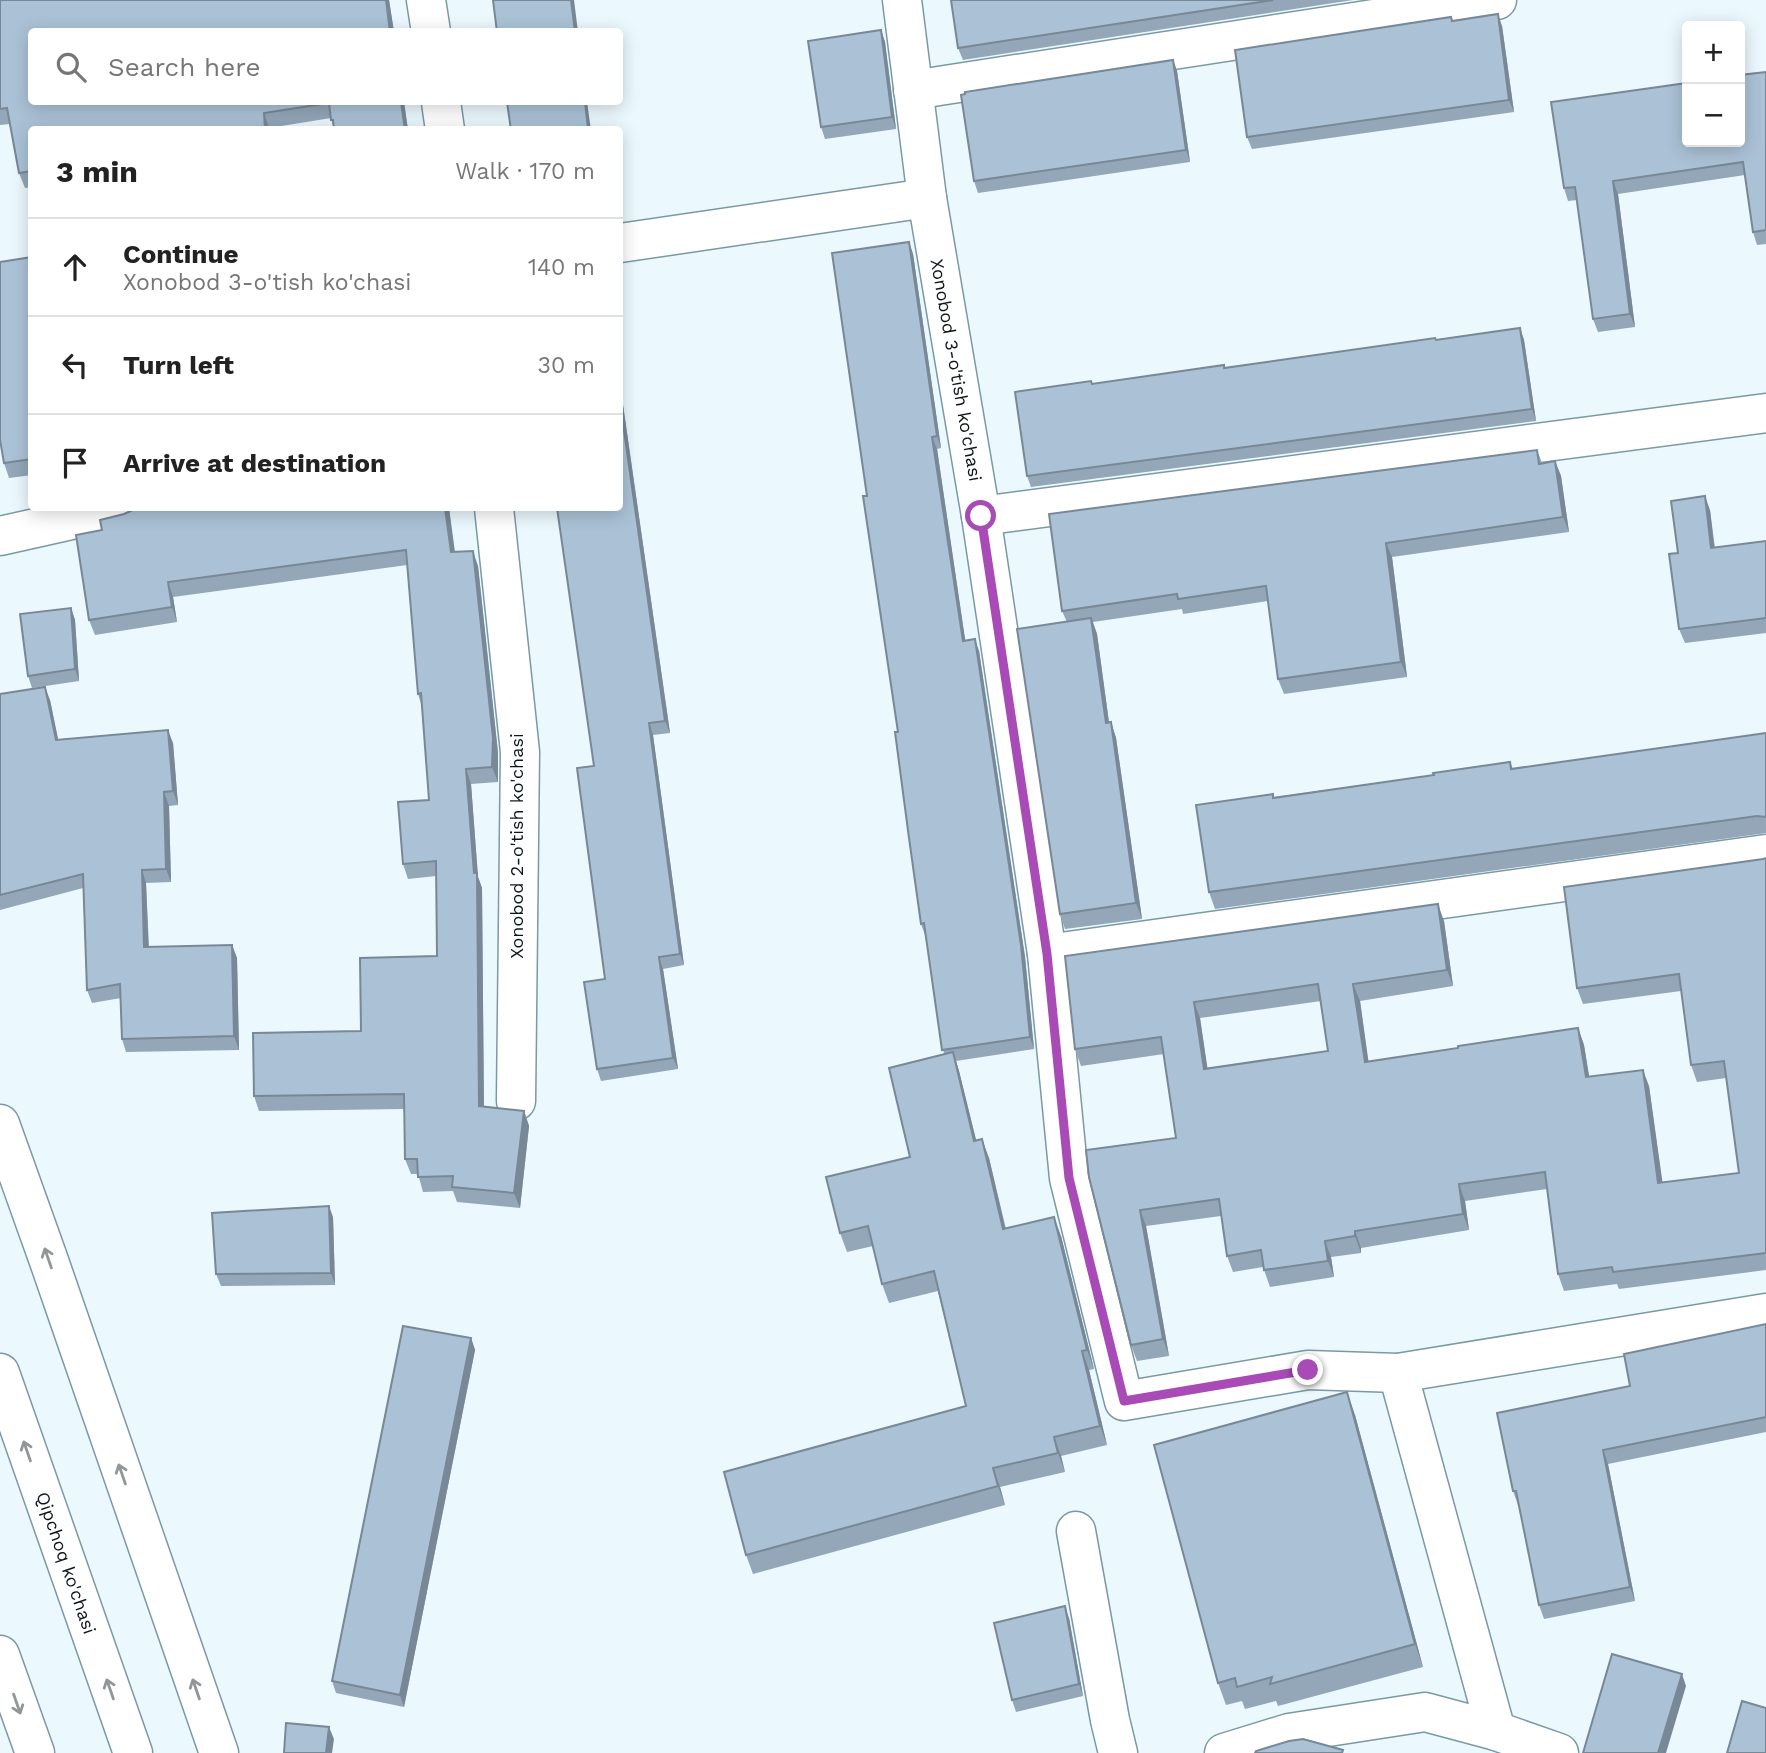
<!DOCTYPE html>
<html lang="en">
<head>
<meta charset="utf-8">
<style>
  :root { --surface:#fff; --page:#f6f6f6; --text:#222; --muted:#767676; --line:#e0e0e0 }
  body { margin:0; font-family:"Work Sans",sans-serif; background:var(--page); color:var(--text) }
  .controls { position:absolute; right:21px; top:21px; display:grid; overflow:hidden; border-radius:7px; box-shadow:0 4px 18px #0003 }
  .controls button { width:63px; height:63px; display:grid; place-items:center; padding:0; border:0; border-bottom:2px solid var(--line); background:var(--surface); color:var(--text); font:35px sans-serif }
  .stop { position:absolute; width:21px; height:21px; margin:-16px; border:5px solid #a84bb6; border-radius:50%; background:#fff }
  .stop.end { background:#a84bb6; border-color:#fff; box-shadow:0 2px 7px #0008 }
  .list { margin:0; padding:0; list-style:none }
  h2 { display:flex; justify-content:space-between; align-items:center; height:91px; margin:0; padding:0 28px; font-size:30px }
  h2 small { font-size:23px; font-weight:400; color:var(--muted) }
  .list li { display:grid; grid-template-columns:46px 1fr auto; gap:21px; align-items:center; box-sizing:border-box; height:98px; padding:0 28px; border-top:2px solid var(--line) }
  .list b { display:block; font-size:26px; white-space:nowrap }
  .list p { margin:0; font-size:23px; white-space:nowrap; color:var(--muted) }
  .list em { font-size:23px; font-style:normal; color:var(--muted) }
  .icon { flex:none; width:38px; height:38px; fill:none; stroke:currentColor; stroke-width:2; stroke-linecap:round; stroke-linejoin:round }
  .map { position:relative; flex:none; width:1766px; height:1753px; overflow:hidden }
  .search { position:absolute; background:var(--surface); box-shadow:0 4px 18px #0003; left:28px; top:28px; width:595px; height:77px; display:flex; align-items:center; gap:18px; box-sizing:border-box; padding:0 24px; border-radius:7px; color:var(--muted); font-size:26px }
  .panel { position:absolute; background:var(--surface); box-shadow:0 4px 18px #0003; left:28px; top:126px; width:595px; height:385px; border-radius:7px }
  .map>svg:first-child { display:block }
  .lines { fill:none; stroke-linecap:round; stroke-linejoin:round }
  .minor-casing { stroke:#7b99a5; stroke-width:41 }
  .major-casing { stroke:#7b99a5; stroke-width:41 }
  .minor { stroke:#fff; stroke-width:38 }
  .major { stroke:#fff; stroke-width:38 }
  .wall { fill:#93a7b8; fill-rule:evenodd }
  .shaded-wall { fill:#788896 }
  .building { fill:#abc2d6; stroke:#788896; stroke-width:2; fill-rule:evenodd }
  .oneway { stroke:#919698 }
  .route { stroke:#a84bb6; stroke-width:9 }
  .labels { text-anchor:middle; stroke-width:6; stroke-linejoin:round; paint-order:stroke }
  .street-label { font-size:18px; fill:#0b161b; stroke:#fff }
</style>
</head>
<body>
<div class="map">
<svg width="1766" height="1753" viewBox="0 0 1766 1753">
  <rect width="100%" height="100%" fill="#ebf8fd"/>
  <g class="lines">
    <defs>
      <g id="minor">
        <polyline points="426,0 431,32"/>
        <polyline points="902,0 927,198 981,516 1047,954 1069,1178 1124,1401 1308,1370 1398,1373 1766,1313"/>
        <polyline points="913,90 1497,0"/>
        <polyline points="441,102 445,130"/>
        <polyline points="620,243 927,198"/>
        <polyline points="494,508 520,752 516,1101"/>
        <polyline points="981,516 1766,413"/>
        <polyline points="0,536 125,508"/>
        <polyline points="1047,954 1766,854"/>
        <polyline points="0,1124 49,1261 219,1753"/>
        <polyline points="1398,1373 1496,1731"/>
        <polyline points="1076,1531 1110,1720 1118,1753"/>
        <polyline points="1224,1753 1289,1733 1425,1712 1496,1731 1559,1753"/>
      </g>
      <g id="major">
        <polyline points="0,1373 133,1753"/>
        <polyline points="0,1655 35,1753"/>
      </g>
    </defs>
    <use href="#minor" class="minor-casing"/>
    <use href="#major" class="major-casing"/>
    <use href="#minor" class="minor"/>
    <use href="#major" class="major"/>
  </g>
  <g class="wall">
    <polygon points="0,0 389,0 394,32 32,102 404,102 408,130 334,130 331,118 269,128 32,130 32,187 25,188 19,173 10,124 0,125"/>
    <polygon points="951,0 1353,0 963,60 958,48"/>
    <polygon points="1451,17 1452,21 1502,26 1514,112 1252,149 1247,137"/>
    <polygon points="881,30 885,42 896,129 825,139 821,127"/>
    <polygon points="1173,60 1177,71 1190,162 978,193 974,181"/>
    <polygon points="1766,72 1766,244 1757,245 1753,232 1745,175 1618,194 1635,327 1598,332 1593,319 1577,200 1568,201 1564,188"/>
    <polygon points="909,242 913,254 941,448 937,449 965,640 979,651 1025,957 1034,1049 956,1061 959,1071 976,1140 989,1158 1006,1229 1061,1236 1094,1369 1089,1370 1107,1445 1061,1456 1065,1472 1000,1487 1005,1505 753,1574 746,1555 966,1406 938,1291 889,1303 882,1284 873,1246 847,1252 840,1233 910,1157 944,1054 925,935 921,924 898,732"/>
    <polygon points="32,257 32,475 9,478 4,463"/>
    <polygon points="1520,328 1524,340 1536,421 1031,487 1027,476 1092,384 1225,368"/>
    <polygon points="620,384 670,733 653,735 684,965 663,969 678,1069 601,1081 597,1069 605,979 594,766 620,508"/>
    <polygon points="1537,450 1542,463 1555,461 1561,476 1569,532 1392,557 1407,677 1284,694 1278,679 1268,601 1183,614 1182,609 1093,622 1097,634 1109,722 1111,722 1116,738 1142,919 1065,929 1060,914 1067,622 1062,611"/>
    <polygon points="135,509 135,508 449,508 454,552 478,566 498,753 498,782 471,784 478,877 482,888 484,1106 524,1111 529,1126 520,1208 457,1202 453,1191 423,1192 418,1174 411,1174 405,1159 404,1109 259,1111 254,1096 361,1031 437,956 436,876 408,879 403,864 429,800 422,707 418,694 407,565 173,597 177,622 95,635 89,620 102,530 124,514"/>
    <polygon points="1710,510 1715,548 1766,541 1766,633 1685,643 1679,629 1678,553"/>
    <polygon points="71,608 75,620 79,681 32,688 28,676"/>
    <polygon points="0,694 50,700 58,740 173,743 178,805 169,806 171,882 146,883 149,947 232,945 237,958 239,1050 126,1052 122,1039 121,998 92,1003 87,990 83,888 0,910"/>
    <polygon points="1766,733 1766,833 1215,909 1209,892 1274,797 1434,775 1510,762 1513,769"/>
    <path d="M1766 858V1270L1619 1289 1617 1284 1564 1291 1558 1274 1547 1189 1465 1201 1469 1230 1361 1248V1253L1331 1257 1334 1277 1270 1287 1263 1267 1233 1272 1227 1256 1221 1216 1146 1226 1169 1356 1137 1361 1131 1345 1089 1177 1176 1138 1164 1054 1081 1066 1075 1049 1065 956 1444 921 1453 986 1360 1001 1368 1062 1458 1048 1578 1028 1584 1045 1589 1077 1649 1086 1662 1183 1739 1173 1726 1078 1697 1082 1691 1065 1681 991 1583 1004 1577 988ZM1321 1001 1328 1051 1207 1068 1200 1018Z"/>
    <polygon points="333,1217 335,1285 221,1286 216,1274"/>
    <polygon points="1766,1324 1766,1432 1608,1464 1635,1601 1544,1619 1539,1605 1519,1505 1518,1505 1513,1491 1630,1386"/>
    <polygon points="471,1338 475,1350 404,1707 336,1693 332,1681"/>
    <polygon points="1355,1415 1423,1667 1278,1706 1276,1701 1245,1709 1242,1701 1226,1705 1218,1683"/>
    <polygon points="1069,1618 1083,1696 1016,1712 1012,1700"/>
  </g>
  <g class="shaded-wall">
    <polygon points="386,0 389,0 394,32 390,32"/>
    <polygon points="571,0 574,0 578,32 575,32"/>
    <polygon points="1498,14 1502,26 1514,112 1509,100"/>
    <polygon points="881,30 885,42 896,129 892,117"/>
    <polygon points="1173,60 1177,71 1190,162 1186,150"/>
    <polygon points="401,102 404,102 408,130 405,130"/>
    <polygon points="585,102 587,102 591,130 588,129"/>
    <polygon points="264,113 269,128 269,130 265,130"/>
    <polygon points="1613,181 1618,194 1635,327 1630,314"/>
    <polygon points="909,242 913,254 941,448 937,436"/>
    <polygon points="1520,328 1524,340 1536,421 1532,409"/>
    <polygon points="620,384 670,733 665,721 620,402"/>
    <polygon points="932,437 937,449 967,652 963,641"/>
    <polygon points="1555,461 1561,476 1569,532 1563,517"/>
    <polygon points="1705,496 1710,510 1716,562 1711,548"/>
    <polygon points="445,508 449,508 457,567 451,552"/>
    <polygon points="1386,543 1392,557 1407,677 1401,662"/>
    <polygon points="473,551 478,566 498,753 498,782 492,767"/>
    <polygon points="168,582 173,597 177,622 172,607"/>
    <polygon points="71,608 75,620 79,681 75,669"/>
    <polygon points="1091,618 1097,634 1111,738 1106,723"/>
    <polygon points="975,639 979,651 1025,957 1034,1049 1030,1037"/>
    <polygon points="45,687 50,700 61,753 56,740"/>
    <polygon points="1111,722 1116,738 1142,919 1136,903"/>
    <polygon points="649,723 653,735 684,965 680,954"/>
    <polygon points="168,730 173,743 178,805 173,791"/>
    <polygon points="466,769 471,784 478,877 482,888 484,1121 479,1106 474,873"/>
    <polygon points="164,792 169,806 171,882 166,869"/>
    <polygon points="142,870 146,883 149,960 144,947"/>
    <polygon points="1438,904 1444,921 1453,986 1447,970"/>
    <polygon points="232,945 237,958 239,1050 234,1036"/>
    <polygon points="659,957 663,969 678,1069 673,1058"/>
    <polygon points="1353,984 1360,1001 1371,1079 1365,1062"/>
    <polygon points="1194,1002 1200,1018 1210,1085 1204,1069"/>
    <polygon points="1578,1028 1584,1045 1592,1094 1586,1077"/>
    <polygon points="953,1052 959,1071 981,1160 974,1141"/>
    <polygon points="1643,1070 1649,1086 1665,1200 1658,1183"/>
    <polygon points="524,1111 529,1126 520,1208 514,1193"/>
    <polygon points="982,1139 989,1158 1010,1249 1003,1229"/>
    <polygon points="1459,1184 1465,1201 1469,1230 1463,1214"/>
    <polygon points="329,1206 333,1217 335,1285 331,1273"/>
    <polygon points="1140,1210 1146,1226 1169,1356 1163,1339"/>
    <polygon points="1054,1217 1061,1236 1094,1369 1087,1350"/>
    <polygon points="1355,1231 1361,1248 1361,1253 1355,1236"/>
    <polygon points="1325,1241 1331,1257 1334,1277 1328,1261"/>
    <polygon points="471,1338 475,1350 404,1707 400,1695"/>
    <polygon points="1082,1351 1089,1370 1107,1445 1100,1426"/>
    <polygon points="1347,1392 1355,1415 1423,1667 1415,1644"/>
    <polygon points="1054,1437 1061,1456 1065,1472 1058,1453"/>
    <polygon points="1603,1450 1608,1464 1635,1601 1630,1587"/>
    <polygon points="993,1468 1000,1487 1005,1505 998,1486"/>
    <polygon points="1065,1606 1069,1618 1083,1696 1079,1684"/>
    <polygon points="1682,1674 1686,1686 1666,1753 1658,1753"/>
    <polygon points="329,1727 334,1739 332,1753 326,1753"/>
  </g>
  <g class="building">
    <polygon points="0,0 386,0 390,32 32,32 32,102 401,102 405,130 334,130 333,120 331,120 329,103 264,113 265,130 32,130 32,171 19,173 7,108 0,109"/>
    <polygon points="493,0 571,0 575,32 497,32"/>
    <polygon points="951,0 1273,0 958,48"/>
    <polygon points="1498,14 1509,100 1247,137 1235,50 1451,17 1452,21"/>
    <polygon points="881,30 892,117 821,127 808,41"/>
    <polygon points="1173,60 1186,150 974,181 961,95 965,94 965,92"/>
    <polygon points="1766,72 1766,230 1753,232 1743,162 1613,181 1630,314 1593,319 1575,187 1564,188 1551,102 1687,83 1687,142 1740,142 1740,75"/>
    <polygon points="507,102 585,102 588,129 511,130"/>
    <polygon points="909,242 937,436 932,437 963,641 975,639 1021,945 1030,1037 942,1050 924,923 921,924 909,838 895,732 898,732 863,496 867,496 832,253"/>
    <polygon points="32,257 32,459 4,463 0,440 0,262"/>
    <polygon points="1520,328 1532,409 1027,476 1015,392 1091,381 1092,384 1224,365 1224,368 1435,338 1436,340"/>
    <polygon points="620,402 665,721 649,723 680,954 659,957 673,1058 597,1069 584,982 605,979 577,768 594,766 557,508 620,508"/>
    <polygon points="1537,450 1539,464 1555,461 1563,517 1386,543 1401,662 1278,679 1266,586 1178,599 1177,594 1062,611 1049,514"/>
    <polygon points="1705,496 1711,548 1766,541 1766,618 1679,629 1669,554 1678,553 1671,501"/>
    <polygon points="135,509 135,508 445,508 451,552 473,551 493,738 492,767 466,769 474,873 477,873 479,1106 524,1111 514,1193 452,1187 453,1176 418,1177 417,1159 405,1159 404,1094 254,1096 253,1033 361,1031 360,958 437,956 436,861 403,864 398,802 429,800 421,693 418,694 406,550 168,582 172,607 89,620 76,535 102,530 100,520 124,514"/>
    <polygon points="71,608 75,669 28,676 20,614"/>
    <polygon points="1091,618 1106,723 1111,722 1136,903 1060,914 1017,629"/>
    <polygon points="45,687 56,740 168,730 173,791 164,792 166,869 142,870 144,947 232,945 234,1036 122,1039 120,984 87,990 83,874 0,895 0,694"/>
    <polygon points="1766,733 1766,817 1757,816 1209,892 1196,805 1273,794 1273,798 1434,775 1433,773 1510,762 1511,769"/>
    <path d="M1766 858V1253L1613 1272 1612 1267 1558 1274 1545 1172 1459 1184 1463 1214 1355 1231V1236L1325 1241 1328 1261 1264 1270 1261 1250 1227 1256 1219 1199 1140 1210 1163 1339 1131 1345 1089 1177 1086 1150 1176 1138 1161 1037 1075 1049 1065 956 1438 904 1447 970 1353 984 1365 1062 1458 1048V1046L1578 1028 1586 1077 1643 1070 1658 1183 1739 1173 1724 1061 1691 1065 1679 974 1577 988 1564 887 1763 859ZM1318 984 1328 1051 1204 1069 1194 1002Z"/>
    <polygon points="953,1052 974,1141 982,1139 1003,1229 1054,1217 1087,1350 1082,1351 1100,1426 1054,1437 1058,1453 993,1468 998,1486 746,1555 724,1472 966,1406 934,1271 882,1284 868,1226 840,1233 826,1177 910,1157 889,1068"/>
    <polygon points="329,1206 331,1273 216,1274 212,1213"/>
    <polygon points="1766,1324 1766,1417 1603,1450 1630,1587 1539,1605 1516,1491 1513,1491 1497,1413 1630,1386 1624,1354"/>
    <polygon points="403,1326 471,1338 400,1695 332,1681"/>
    <polygon points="1347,1392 1415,1644 1270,1684 1272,1677 1237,1687 1235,1678 1218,1683 1154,1445"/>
    <polygon points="1065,1606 1079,1684 1012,1700 994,1623"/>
    <polygon points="1612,1654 1682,1674 1658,1753 1583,1753"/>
    <polygon points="1742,1701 1766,1708 1766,1753 1727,1753"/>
    <polygon points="286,1723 329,1727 326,1753 284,1753"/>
    <polygon points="1303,1739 1343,1750 1342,1753 1255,1753 1256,1751 1289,1741"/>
  </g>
  <defs><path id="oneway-shaft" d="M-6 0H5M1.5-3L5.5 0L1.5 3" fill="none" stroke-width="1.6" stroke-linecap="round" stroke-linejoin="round" transform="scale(1.75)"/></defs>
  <g class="oneway">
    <use href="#oneway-shaft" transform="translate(48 1258) rotate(-109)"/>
    <use href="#oneway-shaft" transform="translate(27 1451) rotate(-109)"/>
    <use href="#oneway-shaft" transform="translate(122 1474) rotate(-109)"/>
    <use href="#oneway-shaft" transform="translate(110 1689) rotate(-109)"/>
    <use href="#oneway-shaft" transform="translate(196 1689) rotate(-109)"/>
    <use href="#oneway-shaft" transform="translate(17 1704) rotate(71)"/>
  </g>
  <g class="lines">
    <polyline class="route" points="981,516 1047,954 1069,1178 1124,1401 1308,1370"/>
  </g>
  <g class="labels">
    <g class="street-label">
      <text transform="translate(956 370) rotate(80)" y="6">Xonobod 3-o'tish ko'chasi</text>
      <text transform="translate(517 846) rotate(-90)" y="6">Xonobod 2-o'tish ko'chasi</text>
      <text transform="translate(66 1563) rotate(71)" y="6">Qipchoq ko'chasi</text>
    </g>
  </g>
</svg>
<div class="controls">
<button>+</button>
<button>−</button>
</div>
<div class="stop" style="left:981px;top:516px"></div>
<div class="stop end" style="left:1308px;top:1370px"></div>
<div class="search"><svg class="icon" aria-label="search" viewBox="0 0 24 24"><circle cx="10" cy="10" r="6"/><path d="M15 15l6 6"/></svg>Search here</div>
<section class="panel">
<h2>3 min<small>Walk · 170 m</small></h2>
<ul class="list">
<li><svg class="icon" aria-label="ahead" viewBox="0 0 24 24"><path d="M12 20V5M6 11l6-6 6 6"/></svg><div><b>Continue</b><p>Xonobod 3-o'tish ko'chasi</p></div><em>140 m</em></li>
<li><svg class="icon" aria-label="left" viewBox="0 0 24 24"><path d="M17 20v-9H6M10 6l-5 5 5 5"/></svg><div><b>Turn left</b></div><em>30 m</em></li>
<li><svg class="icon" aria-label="arrive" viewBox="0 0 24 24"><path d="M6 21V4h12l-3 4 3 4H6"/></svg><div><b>Arrive at destination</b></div></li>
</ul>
</section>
</div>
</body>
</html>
